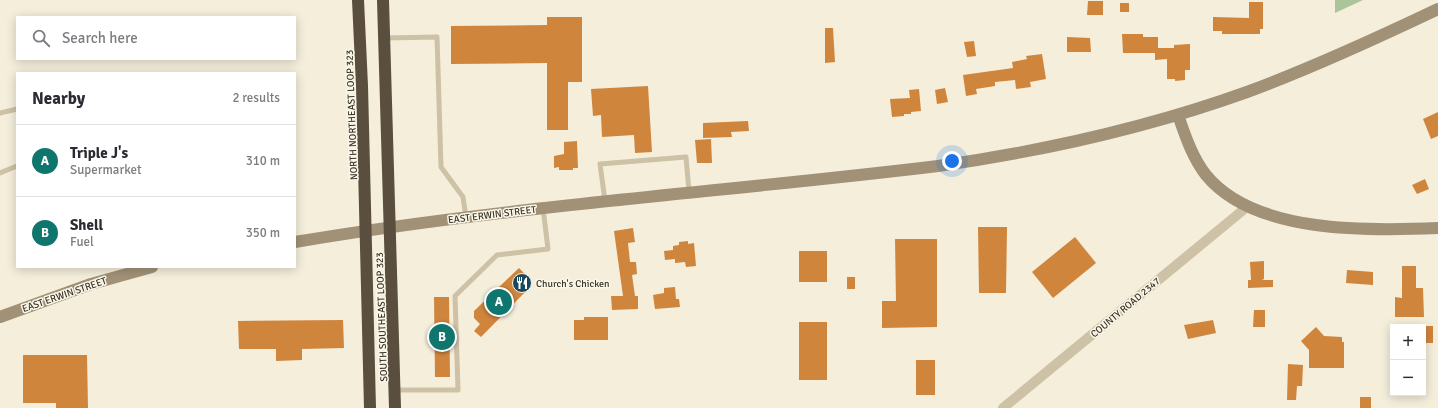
<!DOCTYPE html>
<html lang="en">
<head>
<meta charset="utf-8">
<style>
  :root { --surface:#fff; --page:#f2f2f3; --text:#2b2b33; --muted:#7c7c81; --line:#e1e1e2; --accent:#0f766e }
  body { margin:0; font-family:Signika,sans-serif; background:var(--page); color:var(--text) }
  .controls { position:absolute; right:12px; bottom:12px; display:grid; overflow:hidden; border-radius:0px; box-shadow:0 2px 10px #0003 }
  .controls button { width:36px; height:36px; display:grid; place-items:center; padding:0; border:0; border-bottom:1px solid var(--line); background:var(--surface); color:var(--text); font:20px sans-serif }
  .you { position:absolute; left:952px; top:161px; width:14px; height:14px; margin:-10px; border:3px solid #fff; border-radius:50%; background:#1a73e8; box-shadow:0 0 0 6px #1a73e833 }
  .badge { display:grid; place-items:center; width:26px; height:26px; border-radius:50%; background:var(--accent); color:#fff; font-size:13px; font-weight:700 }
  .pin { position:absolute; translate:-50% -50%; border:2px solid #fff; box-shadow:0 1px 4px #0006 }
  .list { margin:0; padding:0; list-style:none }
  h2 { display:flex; justify-content:space-between; align-items:center; height:52px; margin:0; padding:0 16px; font-size:17px }
  h2 small { font-size:13px; font-weight:400; color:var(--muted) }
  .list li { display:grid; grid-template-columns:26px 1fr auto; gap:12px; align-items:center; box-sizing:border-box; height:72px; padding:0 16px; border-top:1px solid var(--line) }
  .list b { display:block; font-size:15px; white-space:nowrap }
  .list p { margin:0; font-size:13px; white-space:nowrap; color:var(--muted) }
  .list em { font-size:13px; font-style:normal; color:var(--muted) }
  .icon { flex:none; width:22px; height:22px; fill:none; stroke:currentColor; stroke-width:2; stroke-linecap:round; stroke-linejoin:round }
  .map { position:relative; flex:none; width:1438px; height:408px; overflow:hidden }
  .search { position:absolute; background:var(--surface); box-shadow:0 2px 10px #0003; left:16px; top:16px; width:280px; height:44px; display:flex; align-items:center; gap:10px; box-sizing:border-box; padding:0 14px; border-radius:0px; color:var(--muted); font-size:15px }
  .panel { position:absolute; background:var(--surface); box-shadow:0 2px 10px #0003; left:16px; top:72px; width:280px; height:196px; border-radius:0px }
  .map>svg:first-child { display:block }
  .green { fill:#abc49a }
  .building { fill:#d0853d }
  .lines { fill:none; stroke-linecap:round; stroke-linejoin:round }
  .lane { stroke:#cdc1a6; stroke-width:5 }
  .street { stroke:#cdc1a6; stroke-width:10 }
  .secondary { stroke:#a19177; stroke-width:12 }
  .highway { stroke:#5a4e3e; stroke-width:12 }
  .labels { text-anchor:middle; stroke-width:3; stroke-linejoin:round; paint-order:stroke }
  .street-label { font-size:10px; fill:#383127; stroke:#fbf7e8 }
  .poi-label { font-size:10px; fill:#383127; stroke:#fbf7e8; text-anchor:start }
</style>
</head>
<body>
<div class="map">
<svg width="1438" height="408" viewBox="0 0 1438 408">
  <rect width="100%" height="100%" fill="#f4eedb"/>
  <polygon class="green" points="1335,0 1363,0 1335,13"/>
  <g class="building">
    <polygon points="1088,1 1103,1 1103,15 1087,15"/>
    <polygon points="1249,2 1263,2 1263,29 1260,29 1260,34 1222,34 1222,31 1213,31 1213,17 1249,18"/>
    <rect x="1120" y="3" width="9" height="9"/>
    <polygon points="547,17 582,17 582,82 568,82 568,130 547,130 547,63 451,64 451,26 547,25"/>
    <polygon points="825,28 833,28 835,62 825,63"/>
    <polygon points="1122,34 1143,34 1143,37 1158,37 1158,48 1174,48 1174,45 1190,44 1190,70 1185,70 1185,80 1175,81 1175,79 1167,79 1167,59 1155,60 1155,53 1123,53"/>
    <polygon points="1067,37 1090,38 1091,52 1067,52"/>
    <polygon points="974,41 976,56 967,57 964,42"/>
    <polygon points="1042,54 1046,79 1030,82 1031,87 1016,89 1015,80 995,82 995,86 976,89 977,94 966,96 963,75 1013,68 1012,62 1027,59 1026,56"/>
    <polygon points="648,86 652,152 635,153 634,135 602,137 601,115 593,116 591,89"/>
    <polygon points="945,88 948,102 937,104 935,90"/>
    <polygon points="919,89 921,111 911,112 911,114 904,114 904,116 892,117 890,99 910,98 909,90"/>
    <polygon points="1438,112 1438,136 1431,139 1423,119"/>
    <polygon points="748,121 749,131 731,132 732,137 703,138 703,123"/>
    <polygon points="711,139 712,163 697,163 695,140"/>
    <polygon points="577,141 578,168 573,168 573,170 559,170 559,167 554,168 554,156 564,154 564,142"/>
    <polygon points="1425,179 1429,189 1417,194 1412,185"/>
    <polygon points="978,227 1007,227 1006,293 979,293"/>
    <polygon points="633,228 635,242 628,243 630,262 636,262 637,274 632,275 635,296 638,296 638,309 612,310 611,296 623,296 614,231"/>
    <polygon points="1075,237 1096,263 1053,298 1032,272"/>
    <polygon points="895,239 937,239 937,327 882,328 882,301 896,301"/>
    <polygon points="688,241 688,244 694,243 696,266 686,267 685,262 675,263 675,259 665,260 664,251 673,250 673,246 679,245 679,242"/>
    <rect x="799" y="251" width="28" height="31"/>
    <polygon points="1264,261 1264,279 1262,280 1273,280 1273,287 1248,288 1248,280 1251,280 1250,262"/>
    <polygon points="1402,266 1416,266 1416,288 1423,288 1424,317 1395,317 1395,297 1402,298"/>
    <polygon points="519,268 531,280 531,286 481,337 474,331 480,324 474,318 474,311"/>
    <polygon points="1347,270 1373,272 1373,285 1346,283"/>
    <rect x="847" y="277" width="8" height="12"/>
    <polygon points="675,287 676,299 679,299 680,307 655,309 653,295 664,293 664,288"/>
    <polygon points="434,297 449,297 450,377 435,377"/>
    <polygon points="1254,310 1265,310 1265,327 1253,327"/>
    <polygon points="584,317 608,317 608,340 574,340 574,320 584,320"/>
    <polygon points="343,320 344,348 302,349 302,360 276,361 276,349 239,349 238,321"/>
    <polygon points="1213,320 1216,333 1188,339 1184,325"/>
    <rect x="799" y="322" width="28" height="58"/>
    <rect x="1423" y="326" width="10" height="17"/>
    <polygon points="1316,327 1324,336 1342,337 1342,342 1344,342 1344,368 1309,368 1309,350 1301,341"/>
    <polygon points="23,355 87,355 88,408 56,408 56,403 23,403"/>
    <rect x="916" y="360" width="19" height="35"/>
    <polygon points="1288,364 1303,365 1302,386 1297,386 1296,400 1287,400"/>
    <rect x="1360" y="397" width="11" height="11"/>
  </g>
  <g class="lines">
    <g class="lane">
      <polyline points="385,38 437,37 441,167 463,197 466,217"/>
      <polyline points="0,113 17,109"/>
      <polyline points="0,173 17,166"/>
      <polyline points="605,201 600,164 686,157 689,192"/>
      <polyline points="395,390 458,390 455,296 497,255 548,249 543,208"/>
    </g>
    <polyline class="street" points="1003,408 1248,206"/>
    <g class="secondary">
      <path d="M1178 115C1185 135 1192 157 1206 175 1254 234 1369 231 1438 228"/>
      <path d="M295 242C508 206 724 192 938 166 1043 151 1147 128 1247 92 1312 68 1375 39 1438 9"/>
      <polyline points="0,317 91,284 152,267"/>
    </g>
    <g class="highway">
      <polyline points="358,0 362,86 370,408"/>
      <polyline points="383,0 395,408"/>
    </g>
  </g>
  <defs>
    <symbol id="restaurant-disc" viewBox="-11 -11 22 22"><circle r="9.5" fill="#19485e" stroke="#fbf7e8"/><path d="M-5-6h1v4h1v-4h1v4h1v-4h1v5L-1.5 .5V6h-2V.5L-5-1ZM5-6V6H3V1.5H1.5Q1.5-4 5-6Z" fill="#fff"/></symbol>
  </defs>
  <g fill-rule="evenodd">
    <use href="#restaurant-disc" x="511" y="272" width="22" height="22"/>
  </g>
  <g class="labels">
    <g class="street-label">
      <text transform="translate(351 115) rotate(-92)" y="4">NORTH NORTHEAST LOOP 323</text>
      <text transform="translate(492 214) rotate(-7)" y="4">EAST ERWIN STREET</text>
      <text transform="translate(64 294) rotate(-19)" y="4">EAST ERWIN STREET</text>
      <text transform="translate(1125 307) rotate(-40)" y="4">COUNTY ROAD 2347</text>
      <text transform="translate(381 317) rotate(-92)" y="4">SOUTH SOUTHEAST LOOP 323</text>
    </g>
    <g class="poi-label">
      <text x="536" y="287">Church's Chicken</text>
    </g>
  </g>
</svg>
<div class="controls">
<button>+</button>
<button>−</button>
</div>
<div class="you"></div>
<div class="pin badge" style="left:499px;top:302px">A</div>
<div class="pin badge" style="left:442px;top:337px">B</div>
<div class="search"><svg class="icon" aria-label="search" viewBox="0 0 24 24"><circle cx="10" cy="10" r="6"/><path d="M15 15l6 6"/></svg>Search here</div>
<section class="panel">
<h2>Nearby<small>2 results</small></h2>
<ul class="list">
<li><span class="badge">A</span><div><b>Triple J's</b><p>Supermarket</p></div><em>310 m</em></li>
<li><span class="badge">B</span><div><b>Shell</b><p>Fuel</p></div><em>350 m</em></li>
</ul>
</section>
</div>
</body>
</html>
